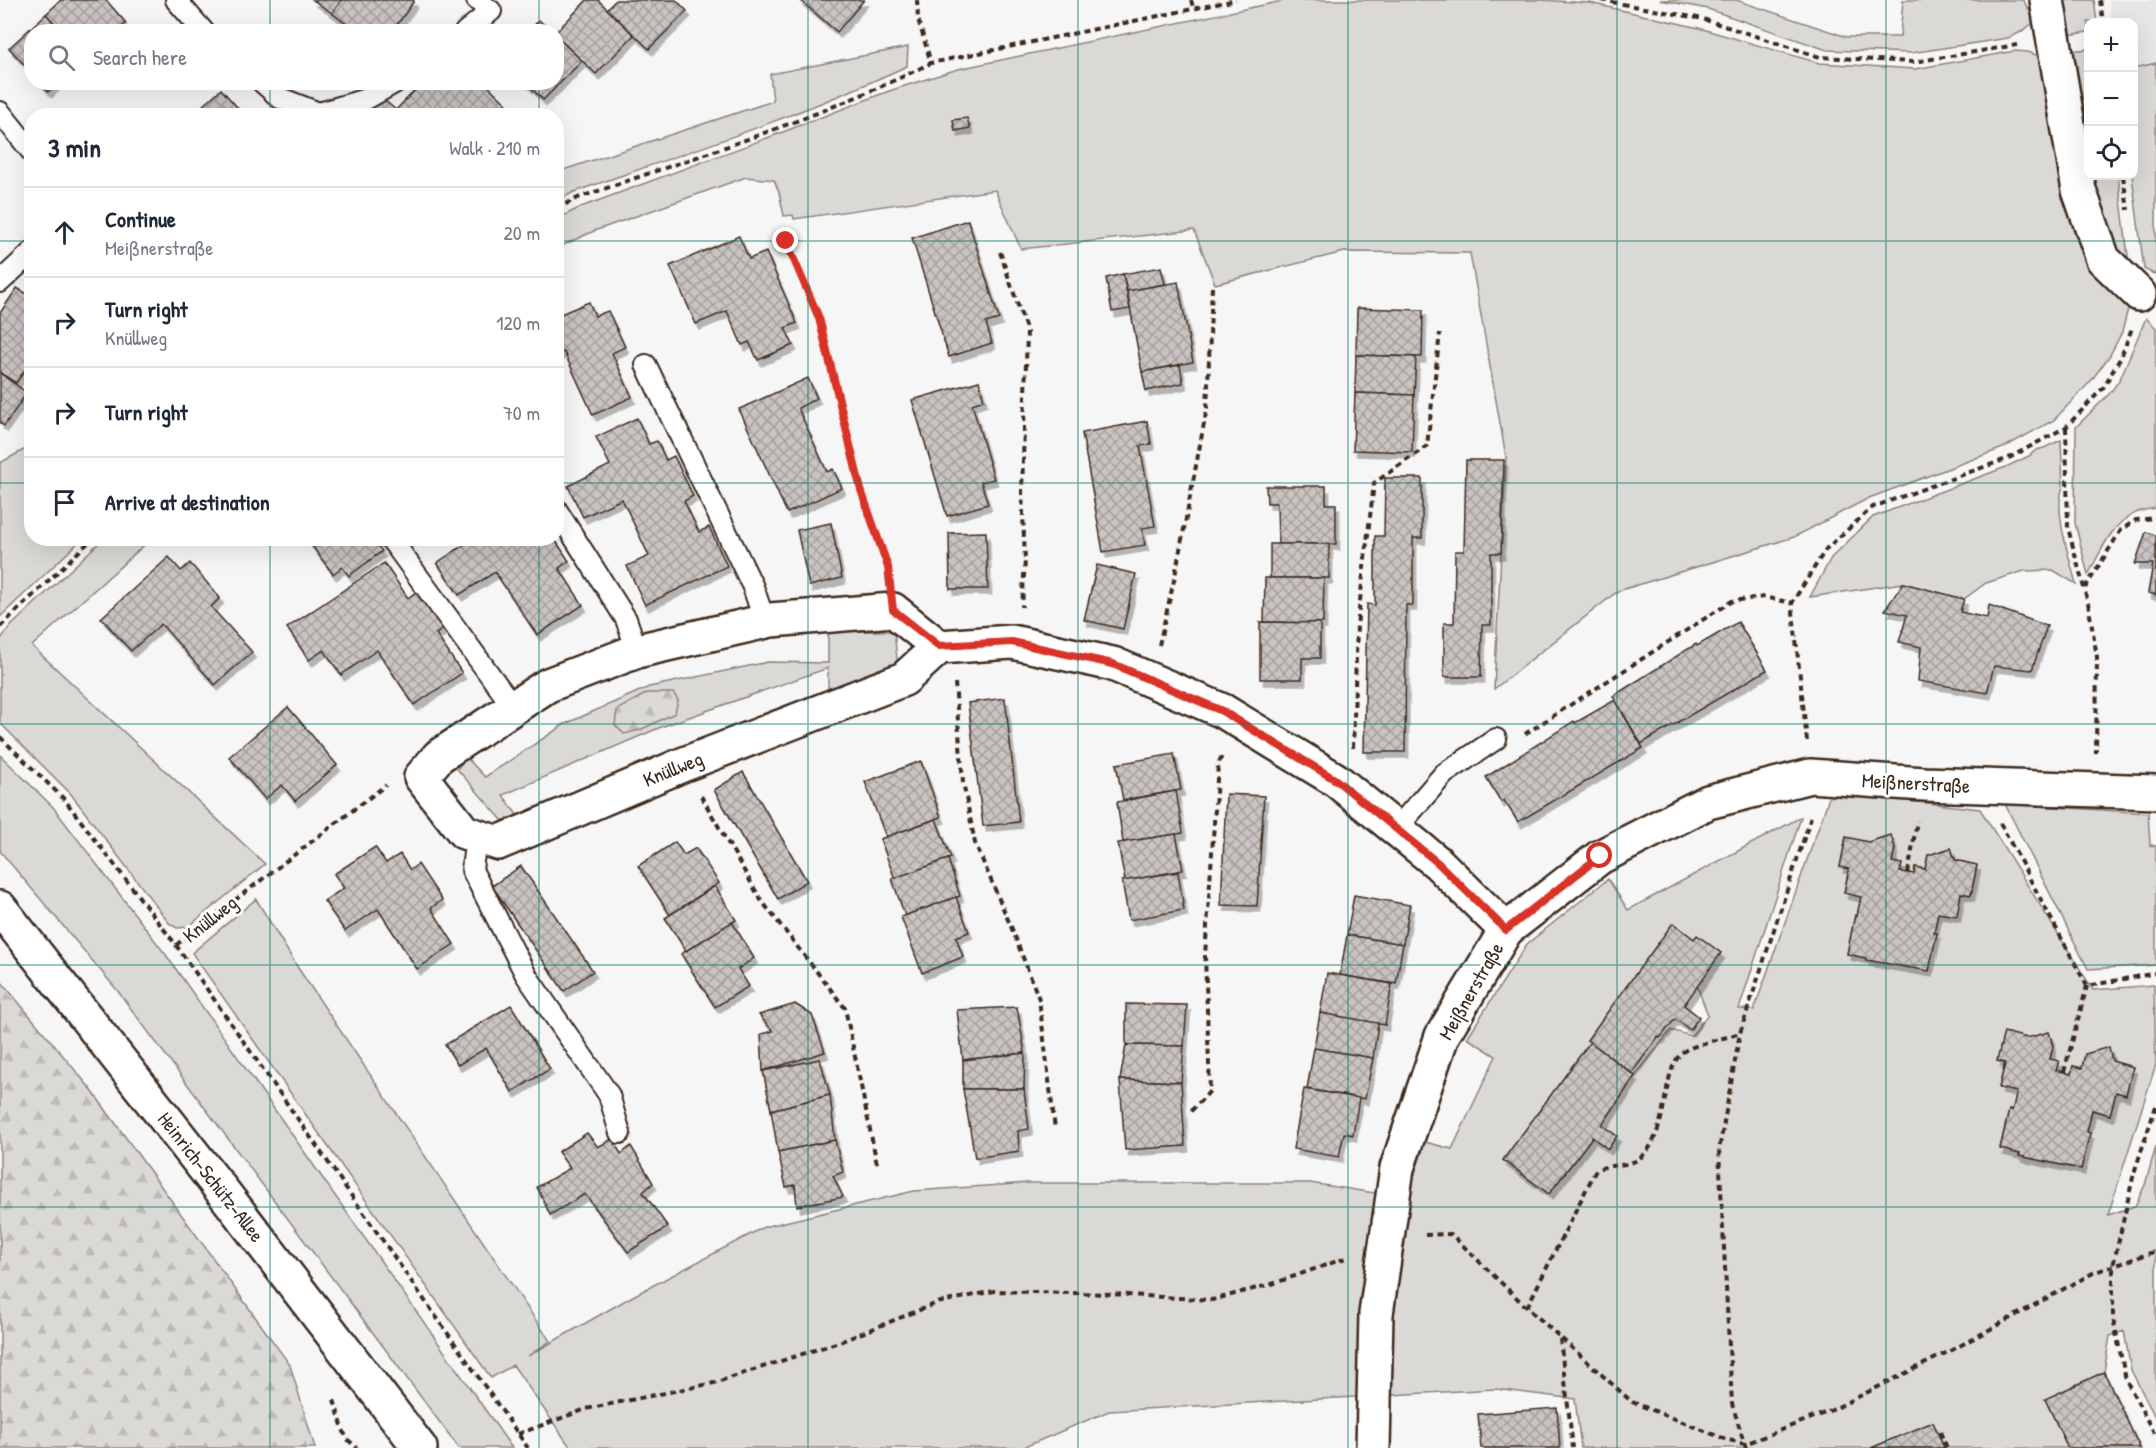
<!DOCTYPE html>
<html lang="en">
<head>
<meta charset="utf-8">
<style>
  :root { --surface:#fff; --page:#f6f6f7; --text:#1f2937; --muted:#747a83; --line:#e0e1e3 }
  body { margin:0; font-family:"Patrick Hand",sans-serif; background:var(--page); color:var(--text) }
  .controls { position:absolute; right:18px; top:18px; display:grid; overflow:hidden; border-radius:12px; box-shadow:0 6px 24px #0002 }
  .controls button { width:54px; height:54px; display:grid; place-items:center; padding:0; border:0; border-bottom:2px solid var(--line); background:var(--surface); color:var(--text); font:30px sans-serif }
  .stop { position:absolute; width:18px; height:18px; margin:-14px; border:4px solid #d93025; border-radius:50%; background:#fff }
  .stop.end { background:#d93025; border-color:#fff; box-shadow:0 2px 6px #0008 }
  .list { margin:0; padding:0; list-style:none }
  h2 { display:flex; justify-content:space-between; align-items:center; height:78px; margin:0; padding:0 24px; font-size:26px }
  h2 small { font-size:20px; font-weight:400; color:var(--muted) }
  .list li { display:grid; grid-template-columns:39px 1fr auto; gap:18px; align-items:center; box-sizing:border-box; height:90px; padding:0 24px; border-top:2px solid var(--line) }
  .list b { display:block; font-size:22px; white-space:nowrap }
  .list p { margin:0; font-size:20px; white-space:nowrap; color:var(--muted) }
  .list em { font-size:20px; font-style:normal; color:var(--muted) }
  .icon { flex:none; width:33px; height:33px; fill:none; stroke:currentColor; stroke-width:2; stroke-linecap:round; stroke-linejoin:round }
  .map { position:relative; flex:none; width:2156px; height:1448px; overflow:hidden }
  .search { position:absolute; background:var(--surface); box-shadow:0 6px 24px #0002; left:24px; top:24px; width:540px; height:66px; display:flex; align-items:center; gap:15px; box-sizing:border-box; padding:0 21px; border-radius:24px; color:var(--muted); font-size:22px }
  .panel { position:absolute; background:var(--surface); box-shadow:0 6px 24px #0002; left:24px; top:108px; width:540px; height:438px; border-radius:24px }
  .map>svg:first-child { display:block }
  .built { fill:#e9e7e6 }
  .green { fill:#dbd9d6; stroke:#8b827a; stroke-width:1.5; fill-rule:evenodd }
  .forest { fill:url(#forest-firs); stroke:#8b827a; stroke-width:1.5 }
  .building { fill:url(#building-cross-hatch); stroke:#3b2a1e; stroke-width:1.5; filter:url(#shadow) }
  .lines { fill:none; stroke-linecap:round; stroke-linejoin:round }
  .service-casing { stroke:#3b2a1e; stroke-width:24 }
  .minor-casing { stroke:#3b2a1e; stroke-width:38 }
  .secondary-casing { stroke:#3b2a1e; stroke-width:38 }
  .path { stroke:#3b2a1e; stroke-width:4; stroke-dasharray:6 4.5; stroke-linecap:butt }
  .service { stroke:#fff; stroke-width:20 }
  .minor { stroke:#fff; stroke-width:33 }
  .secondary { stroke:#fff; stroke-width:33 }
  .route { stroke:#d93025; stroke-width:8 }
  .grid { fill:none; stroke:#0f766e; stroke-width:1.5; stroke-opacity:0.55 }
  .labels { text-anchor:middle; stroke-width:6; stroke-linejoin:round; paint-order:stroke }
  .street-label { font-size:20px; fill:#3b2a1e; stroke:#fff }
</style>
</head>
<body>
<div class="map">
<svg width="2156" height="1448" viewBox="0 0 2156 1448">
  <defs>
    <pattern id="forest-firs" width="22" height="20" patternUnits="userSpaceOnUse" patternTransform="scale(1.5)"><rect width="22" height="20" fill="#dbd9d6"/><path d="M5 1l3.5 6h-7zM16 11l3.5 6h-7z" fill="#bdbab7"/></pattern>
    <pattern id="building-cross-hatch" width="8" height="8" patternUnits="userSpaceOnUse" patternTransform="scale(1.5)"><rect width="8" height="8" fill="#c9c3c1"/><path d="M0 0l8 8M0 8l8-8" fill="none" stroke="#a49f9c"/></pattern>
    <filter id="shadow"><feDropShadow dx="3.5" dy="6" stdDeviation="0" flood-color="#0004"/></filter>
  </defs>
  <rect width="100%" height="100%" fill="#f7f6f6"/>
  <filter id="ink" filterUnits="userSpaceOnUse"><feTurbulence type="fractalNoise" baseFrequency=".0167" numOctaves="2"/><feDisplacementMap in="SourceGraphic" scale="12" xChannelSelector="R" yChannelSelector="G"/><feConvolveMatrix kernelMatrix="1 2 1 2 8 2 1 2 1" color-interpolation-filters="sRGB"/></filter>
  <g filter="url(#ink)">
    <polygon class="built" points="2109,0 2156,0 2156,63 2134,68 2134,22 2112,22"/>
    <g class="green">
      <polygon points="1287,0 1540,0 1590,3 1699,28 1819,63 1915,69 2015,51 2028,52 2042,57 2129,305 2122,332 2110,355 2091,381 2054,420 2003,448 1869,498 1794,537 1618,591 1494,689 1506,457 1470,253 1344,252 1215,284 1194,230 1021,249 995,190 794,219 793,215 784,216 779,192 774,180 746,177 594,231 557,248 557,219 581,207 775,135 889,91 958,69"/>
      <polygon points="1660,0 1736,0 1847,37 1900,37 1903,0 2023,0 2036,21 2021,32 2008,38 1911,53 1827,50 1708,9"/>
      <polygon points="2062,0 2094,0 2097,22 2088,22 2088,32 2068,35"/>
      <path d="M908 47 907 66C799 116 686 153 574 192L557 201V172L773 101 770 74Z"/>
      <polygon points="2088,49 2088,176 2118,176 2129,264 2114,248 2089,180 2070,51"/>
      <polygon points="2156,63 2156,275 2144,269 2132,176 2134,68"/>
      <path d="M2146 318 2156 328V508C2115 512 2106 542 2088 575L2075 523 2076 427 2110 393 2120 379Z"/>
      <path d="M2061 440 2063 487C2053 511 2070 559 2076 584L2053 570 2024 571 1986 583 1964 599 1903 583 1810 597 1831 558 1873 517 2006 467 2029 456 2036 450 2044 448Z"/>
      <polygon points="31,446 32,538 82,539 0,617 0,463"/>
      <polygon points="103,539 151,539 32,646 265,864 188,927 177,928 169,923 71,794 0,723 0,640 11,626"/>
      <polygon points="828,631 894,631 898,668 828,692 828,668 661,727 503,795 520,819 502,820 457,769 466,757 485,777 565,724 649,687 768,662 828,663"/>
      <polygon points="0,755 53,807 166,955 512,1448 459,1448 117,990 0,851"/>
      <path d="M1831 792 1980 809 2093 990 2154 985 2156 1064 2108 1215 2135 1206 2145 1185 2156 1146V1419L2131 1370 2124 1331 2110 1336 2104 1372 2046 1399 2068 1448H1581L1575 1399 1496 1389 1109 1411 1022 1448H571L513 1365 491 1378 192 953 256 899 298 968 550 1341 528 1356 633 1296 764 1227 914 1191 1028 1183H1310L1407 1198 1425 1142 1452 1149 1496 1056 1467 1038 1527 944 1608 879 1628 910 1801 817 1739 1009 1754 1010ZM1890 835 1892 862 1902 864 1900 872 1914 874 1915 867 1925 869 1928 855 1951 848 1955 860 1977 865 1971 895 1961 893 1956 916 1938 913 1934 933H1936L1908 968 1847 954 1855 915 1857 916 1861 897 1844 892 1849 869 1840 867 1846 838 1868 842ZM1673 923 1694 939 1697 986 1708 1015 1691 1036 1671 1030 1635 1076 1602 1125 1608 1149 1592 1137 1549 1194 1503 1160 1590 1042 1587 1040ZM2004 1033 2027 1038 2049 1033 2053 1046 2050 1059 2058 1061 2056 1070 2071 1074 2073 1066 2082 1068 2085 1054 2109 1048 2112 1061 2133 1067 2126 1094 2116 1092 2110 1115 2092 1110 2087 1132 2090 1134 2081 1169 2020 1156V1154L2000 1148 2009 1110 2012 1111 2017 1092 1999 1088 2005 1063 1997 1061Z"/>
      <polygon points="2005,804 2148,813 2150,845 2156,846 2156,965 2088,969"/>
    </g>
    <g class="forest">
      <polygon points="647,693 673,693 678,700 675,713 640,730 624,734 615,725 617,710"/>
      <polygon points="0,980 90,1088 290,1365 315,1448 0,1448"/>
    </g>
    <g class="building">
      <polygon points="61,0 106,0 126,23 117,32 62,32 46,14"/>
      <polygon points="313,0 342,0 332,13"/>
      <polygon points="342,0 413,0 414,1 392,32 357,32 332,13"/>
      <polygon points="587,0 598,0 634,35 596,74 556,36 556,32"/>
      <polygon points="616,0 676,0 687,11 649,49 607,9"/>
      <polygon points="800,0 864,0 837,32"/>
      <polygon points="46,14 62,32 32,32 32,73 9,48"/>
      <polygon points="539,20 552,32 528,32"/>
      <polygon points="556,36 582,61 543,100 525,82 556,82"/>
      <polygon points="40,82 59,82 48,92"/>
      <polygon points="423,82 484,82 519,116 402,116 396,110"/>
      <polygon points="221,89 245,116 191,116"/>
      <polygon points="379,96 396,110 402,116 360,116"/>
      <polygon points="967,118 970,128 955,131 953,120"/>
      <polygon points="968,220 999,319 986,323 992,343 949,357 912,238"/>
      <polygon points="739,236 749,259 766,252 797,323 785,328 793,345 758,360 749,342 742,345 727,311 696,324 670,266"/>
      <polygon points="1161,267 1165,284 1127,291 1123,274"/>
      <polygon points="1123,274 1130,309 1112,312 1106,278"/>
      <polygon points="1178,282 1193,362 1142,372 1127,291"/>
      <polygon points="17,288 32,297 32,360 16,383 0,373 0,313"/>
      <polygon points="589,302 595,316 608,311 625,347 612,353 632,397 593,415 564,352 556,355 556,316"/>
      <polygon points="1357,308 1423,310 1422,357 1356,355"/>
      <polygon points="1356,355 1416,357 1414,395 1355,393"/>
      <polygon points="1180,365 1183,383 1146,391 1142,372"/>
      <polygon points="0,373 27,393 4,426 0,423"/>
      <polygon points="808,378 817,398 798,408 827,472 833,469 842,488 787,513 739,409"/>
      <polygon points="979,381 984,400 972,404 994,479 981,482 988,504 947,516 912,400"/>
      <polygon points="1355,393 1414,395 1412,452 1353,450"/>
      <polygon points="637,418 649,444 657,441 666,460 674,456 693,496 684,501 699,532 709,527 727,566 645,605 627,566 649,556 622,499 583,517 568,486 610,465 596,437"/>
      <polygon points="1147,421 1151,444 1140,446 1155,526 1142,528 1145,545 1103,552 1082,433"/>
      <polygon points="1466,460 1504,460 1501,553 1491,553 1491,625 1482,625 1481,677 1444,677 1444,623 1454,623 1455,551 1464,551"/>
      <polygon points="1385,478 1422,478 1422,538 1413,538 1413,605 1406,605 1405,752 1364,752 1367,604 1375,605 1375,536 1384,536"/>
      <polygon points="1266,486 1326,486 1326,504 1336,504 1336,544 1278,544 1277,503 1267,503"/>
      <polygon points="831,523 842,578 809,586 797,530"/>
      <polygon points="986,532 988,589 950,589 949,533"/>
      <polygon points="2146,532 2156,535 2156,595 2148,593 2153,564 2135,564"/>
      <polygon points="306,538 372,538 382,551 349,576 342,567 333,574"/>
      <polygon points="554,538 569,561 559,568 583,605 537,635 495,572 459,595 437,563 474,538"/>
      <rect x="1270" y="544" width="59" height="34"/>
      <polygon points="169,557 181,571 190,563 220,598 211,607 252,652 215,685 161,624 131,651 101,618"/>
      <polygon points="384,563 408,598 417,591 443,629 436,634 462,673 414,705 377,650 341,675 324,650 309,660 287,628"/>
      <polygon points="1097,565 1136,574 1123,629 1084,620"/>
      <polygon points="1265,578 1324,578 1323,623 1264,622"/>
      <polygon points="1903,583 1964,599 1960,612 1987,618 1989,605 2047,626 2032,670 1994,666 1987,693 1918,681 1921,647 1899,642 1907,615 1885,610"/>
      <polygon points="1260,622 1320,623 1320,658 1302,658 1302,679 1260,679"/>
      <polygon points="1738,622 1767,670 1641,744 1613,696 1696,644 1697,646"/>
      <polygon points="1005,698 1019,822 983,826 968,703"/>
      <polygon points="1615,700 1643,748 1518,822 1504,800 1501,802 1486,777 1574,721 1575,723"/>
      <polygon points="288,707 337,765 295,801 282,785 265,799 229,757"/>
      <polygon points="1174,754 1181,790 1123,800 1116,764"/>
      <polygon points="921,761 941,817 886,837 865,782"/>
      <polygon points="743,772 807,881 778,899 714,790"/>
      <polygon points="1176,791 1183,833 1123,842 1117,802"/>
      <polygon points="1226,794 1264,796 1257,906 1221,905"/>
      <polygon points="936,819 951,858 895,879 880,839"/>
      <polygon points="1176,834 1183,870 1125,881 1118,843"/>
      <polygon points="1891,835 1895,848 1892,862 1902,864 1900,872 1914,874 1915,867 1925,869 1928,855 1951,848 1955,860 1977,865 1971,895 1961,893 1957,916 1938,913 1934,933 1937,933 1929,971 1866,960 1866,958 1847,954 1855,915 1857,916 1861,897 1844,893 1849,869 1840,867 1846,837 1868,842"/>
      <polygon points="675,842 684,855 696,848 719,883 670,915 638,866"/>
      <polygon points="375,847 386,863 400,854 410,870 418,864 442,900 431,908 454,944 417,969 378,909 345,931 324,901 344,888 334,874"/>
      <polygon points="948,859 960,896 905,916 892,879"/>
      <polygon points="521,866 593,971 564,991 492,886"/>
      <polygon points="1178,872 1184,910 1129,920 1122,881"/>
      <polygon points="715,886 736,920 686,951 665,918"/>
      <polygon points="1354,895 1410,905 1403,944 1347,935"/>
      <polygon points="956,897 969,932 956,937 963,957 922,973 901,917"/>
      <polygon points="732,922 754,958 738,969 749,986 715,1007 681,954"/>
      <polygon points="1673,923 1694,939 1697,935 1721,953 1684,1005 1699,1017 1690,1030 1675,1019 1660,1038 1658,1037 1632,1073 1587,1040"/>
      <polygon points="1347,935 1403,944 1396,984 1340,975"/>
      <polygon points="1327,973 1392,984 1385,1025 1320,1013"/>
      <polygon points="795,1004 812,1015 825,1052 763,1071 761,1034 773,1031 759,1015"/>
      <polygon points="1126,1004 1187,1005 1184,1046 1126,1045"/>
      <polygon points="511,1005 550,1069 512,1092 486,1048 458,1065 445,1045"/>
      <polygon points="1017,1007 1025,1053 963,1060 957,1010"/>
      <polygon points="1320,1013 1378,1023 1373,1058 1314,1048"/>
      <polygon points="2004,1032 2027,1038 2049,1032 2053,1046 2050,1059 2059,1061 2056,1070 2071,1074 2073,1066 2082,1068 2085,1054 2109,1047 2112,1061 2133,1067 2126,1095 2116,1092 2110,1115 2092,1110 2087,1132 2090,1133 2081,1169 2019,1156 2020,1154 2000,1149 2009,1110 2012,1111 2017,1092 1999,1088 2005,1063 1997,1061"/>
      <polygon points="1590,1042 1635,1076 1602,1125 1617,1136 1608,1149 1592,1137 1549,1194 1503,1160"/>
      <polygon points="1126,1045 1184,1046 1181,1082 1120,1080"/>
      <polygon points="1314,1048 1373,1058 1365,1099 1307,1089"/>
      <polygon points="1025,1053 1024,1089 963,1089 963,1060"/>
      <polygon points="820,1059 830,1095 771,1110 763,1071"/>
      <polygon points="1120,1080 1181,1082 1185,1146 1125,1150"/>
      <polygon points="963,1089 1024,1089 1029,1129 1018,1131 1019,1151 975,1158"/>
      <polygon points="1304,1089 1359,1098 1353,1135 1344,1133 1339,1157 1293,1149"/>
      <polygon points="830,1095 835,1140 778,1152 771,1110"/>
      <polygon points="587,1133 598,1147 612,1139 621,1154 631,1146 653,1183 643,1192 668,1227 628,1252 585,1194 550,1215 537,1187 570,1168 558,1152"/>
      <polygon points="835,1140 843,1172 833,1176 843,1197 797,1206 795,1185 786,1187 778,1152"/>
      <polygon points="2104,1372 2140,1448 2068,1448 2045,1399"/>
      <polygon points="1557,1408 1560,1448 1481,1448 1478,1414"/>
      <polygon points="1933,1422 1944,1448 1871,1448"/>
    </g>
    <g class="lines">
      <defs>
        <g id="service">
          <polyline points="176,0 204,32"/>
          <polyline points="465,32 491,11 477,0"/>
          <polyline points="262,82 280,98 319,113 366,99 396,82"/>
          <polyline points="0,112 32,152"/>
          <polyline points="0,282 32,252"/>
          <polyline points="646,365 753,587 765,622"/>
          <polyline points="556,509 626,619 637,651"/>
          <polyline points="390,538 514,708"/>
          <polyline points="1396,829 1444,774 1496,739"/>
          <polyline points="476,836 472,870 526,975 609,1095 620,1133"/>
        </g>
        <g id="minor">
          <polyline points="2047,0 2079,190 2103,259 2139,294"/>
          <polyline points="939,647 904,679 682,765 498,843 464,832 421,777 439,756 548,685 637,651 771,620 893,610 939,647 1012,642 1113,664 1223,711 1336,780 1438,863 1506,930"/>
          <polyline points="1373,1448 1376,1314 1397,1168 1442,1036 1506,930 1600,857 1708,802 1810,776 1924,784 2156,792"/>
        </g>
        <polyline id="secondary" points="0,908 223,1192 420,1448"/>
      </defs>
      <use href="#service" class="service-casing"/>
      <use href="#minor" class="minor-casing"/>
      <use href="#secondary" class="secondary-casing"/>
      <g class="path">
        <polyline points="917,0 918,19 931,63"/>
        <polyline points="1191,0 1193,7"/>
        <polyline points="1601,0 1703,19 1820,57 1914,62 2017,45"/>
        <polyline points="2100,0 2103,22"/>
        <polyline points="2123,176 2128,210"/>
        <path d="M556 209 578 198C697 156 818 119 931 63L1236 0"/>
        <polyline points="786,241 819,318 861,490 889,573"/>
        <polyline points="1000,252 1027,332 1022,491 1025,560 1022,607"/>
        <polyline points="2066,427 2068,528 2088,603 2097,657 2096,753"/>
        <polyline points="2085,588 2121,530 2136,520 2156,518"/>
        <polyline points="0,627 93,538"/>
        <polyline points="1159,645 1175,576 1207,408 1212,287"/>
        <polyline points="955,683 963,782 975,843 1012,929 1039,999 1055,1129"/>
        <polyline points="1525,734 1732,601 1764,597 1792,603"/>
        <polyline points="0,737 64,799 176,945 528,1448"/>
        <polyline points="1807,741 1792,603 1826,549 1873,507 2009,458 2066,427 2103,388 2121,357 2132,328"/>
        <polyline points="1353,748 1357,626 1374,483 1427,446 1440,333"/>
        <polyline points="701,796 761,900 845,1008 877,1164"/>
        <polyline points="2000,823 2087,986 2156,973"/>
        <polyline points="1908,873 1917,821"/>
        <polyline points="176,945 386,785"/>
        <polyline points="2064,1072 2087,986"/>
        <polyline points="2156,1106 2134,1173 2113,1266 2113,1318 2126,1380 2156,1437"/>
        <polyline points="1191,1111 1210,1091 1205,956 1218,764 1223,754"/>
        <polyline points="1425,1235 1451,1234 1521,1302 1632,1402 1725,1439 1745,1444 1832,1410 1954,1349 2093,1273 2156,1251"/>
        <path d="M1527 1307 1596 1170C1610 1163 1627 1168 1640 1158 1672 1133 1659 1064 1686 1050 1702 1042 1723 1039 1740 1033"/>
        <polyline points="1560,1339 1573,1448"/>
        <polyline points="334,1400 346,1438 357,1448"/>
        <polyline points="1940,1432 1947,1448"/>
        <polyline points="518,1434 586,1409 714,1383 842,1341 937,1303 994,1291 1112,1294 1212,1300 1272,1284 1346,1258"/>
        <polyline points="1746,1448 1732,1404 1719,1150 1740,1033 1812,814"/>
      </g>
      <use href="#service" class="service"/>
      <use href="#minor" class="minor"/>
      <use href="#secondary" class="secondary"/>
    </g>
  </g>
  <g class="lines" filter="url(#ink)">
    <polyline class="route" points="786,241 819,318 861,490 888,567 893,610 939,646 1012,642 1113,664 1222,711 1336,780 1438,863 1506,930 1600,856"/>
  </g>
  <path class="grid" d="M270 0V32M539 0V32M808 0V1448M1078 0V1448M1348 0V1448M1617 0V1448M1886 0V1448M270 82V116M539 82V116M0 241H32M556 241H2156M0 483H32M556 483H2156M270 538V1448M539 538V1448M0 724H2156M0 965H2156M0 1207H2156"/>
  <g class="labels">
    <g class="street-label">
      <text transform="translate(673 769) rotate(-22)" y="7">Knüllweg</text>
      <text transform="translate(1916 783) rotate(3)" y="7">Meißnerstraße</text>
      <text transform="translate(210 919) rotate(-38)" y="7">Knüllweg</text>
      <text transform="translate(1471 991) rotate(-60)" y="7">Meißnerstraße</text>
      <text transform="translate(211 1177) rotate(52)" y="7">Heinrich-Schütz-Allee</text>
    </g>
  </g>
</svg>
<div class="controls">
<button>+</button>
<button>−</button>
<button><svg class="icon" aria-label="locate" viewBox="0 0 24 24"><circle cx="12" cy="12" r="6"/><path d="M12 2v4M12 18v4M2 12h4M18 12h4"/></svg></button>
</div>
<div class="stop" style="left:1600px;top:856px"></div>
<div class="stop end" style="left:786px;top:241px"></div>
<div class="search"><svg class="icon" aria-label="search" viewBox="0 0 24 24"><circle cx="10" cy="10" r="6"/><path d="M15 15l6 6"/></svg>Search here</div>
<section class="panel">
<h2>3 min<small>Walk · 210 m</small></h2>
<ul class="list">
<li><svg class="icon" aria-label="ahead" viewBox="0 0 24 24"><path d="M12 20V5M6 11l6-6 6 6"/></svg><div><b>Continue</b><p>Meißnerstraße</p></div><em>20 m</em></li>
<li><svg class="icon" aria-label="right" viewBox="0 0 24 24"><path d="M7 20v-9h11M14 6l5 5-5 5"/></svg><div><b>Turn right</b><p>Knüllweg</p></div><em>120 m</em></li>
<li><svg class="icon" aria-label="right" viewBox="0 0 24 24"><path d="M7 20v-9h11M14 6l5 5-5 5"/></svg><div><b>Turn right</b></div><em>70 m</em></li>
<li><svg class="icon" aria-label="arrive" viewBox="0 0 24 24"><path d="M6 21V4h12l-3 4 3 4H6"/></svg><div><b>Arrive at destination</b></div></li>
</ul>
</section>
</div>
</body>
</html>
